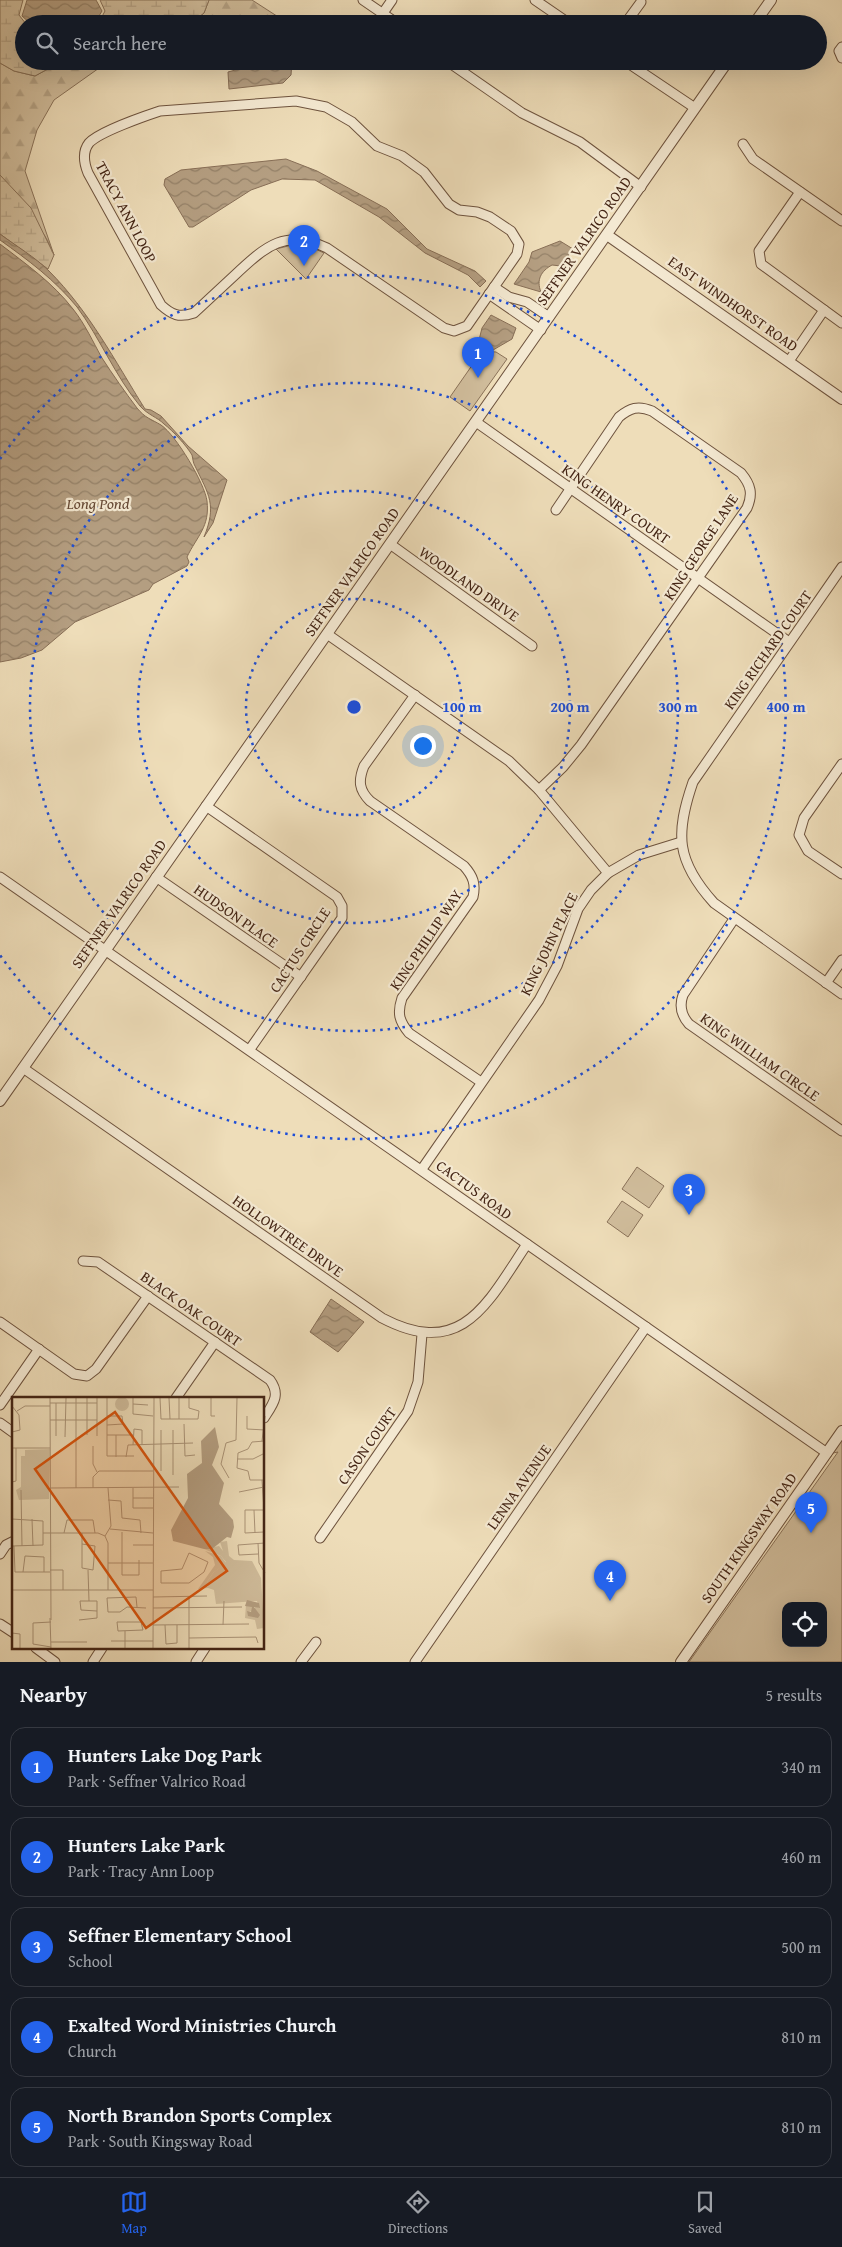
<!DOCTYPE html>
<html lang="en">
<head>
<meta charset="utf-8">
<style>
  :root { --surface:#171b24; --page:#20242c; --text:#f1f3f6; --muted:#9ea1a6; --line:#363941; --accent:#2563eb }
  body { margin:0; font-family:"Gentium Book Plus",serif; background:var(--page); color:var(--text) }
  .controls { position:absolute; right:15px; bottom:15px; display:grid; overflow:hidden; border-radius:10px; box-shadow:0 5px 20px #0002 }
  .controls button { width:45px; height:45px; display:grid; place-items:center; padding:0; border:0; border-bottom:1px solid var(--line); background:var(--surface); color:var(--text); font:25px sans-serif }
  .you { position:absolute; left:422px; top:745px; width:18px; height:18px; margin:-12px; border:4px solid #fff; border-radius:50%; background:#1a73e8; box-shadow:0 0 0 8px #1a73e833 }
  .badge { display:grid; place-items:center; width:32px; height:32px; border-radius:50%; background:var(--accent); color:#fff; font-size:16px; font-weight:700 }
  .pin { position:absolute; translate:-50% -41px; filter:drop-shadow(0 1px 2px #0008) }
  .pin::after { content:''; position:absolute; top:26px; width:18px; height:15px; background:inherit; clip-path:polygon(0 0,100% 0,50% 100%) }
  .list { margin:0; padding:0; list-style:none }
  h2 { display:flex; justify-content:space-between; align-items:center; height:65px; margin:0; padding:0 20px; font-size:21px }
  h2 small { font-size:16px; font-weight:400; color:var(--muted) }
  .list li { display:grid; grid-template-columns:32px 1fr auto; gap:15px; align-items:center; box-sizing:border-box; height:80px; margin:0 10px 10px; padding:0 10px; border:1px solid var(--line); border-radius:15px }
  .list b { display:block; font-size:19px; white-space:nowrap }
  .list p { margin:0; font-size:16px; white-space:nowrap; color:var(--muted) }
  .list em { font-size:16px; font-style:normal; color:var(--muted) }
  .icon { flex:none; width:28px; height:28px; fill:none; stroke:currentColor; stroke-width:2; stroke-linecap:round; stroke-linejoin:round }
  .map { position:relative; flex:none; width:842px; height:1662px; overflow:hidden }
  .search { position:absolute; background:var(--surface); box-shadow:0 5px 20px #0002; left:15px; right:15px; top:15px; height:55px; display:flex; align-items:center; gap:12px; box-sizing:border-box; padding:0 18px; border-radius:28px; color:var(--muted); font-size:19px }
  .sheet { height:515px; background:var(--surface) }
  nav { display:flex; justify-content:space-around; align-items:center; box-sizing:border-box; height:70px; border-top:1px solid var(--line); background:var(--surface); font-size:14px; color:var(--muted) }
  nav a { display:grid; justify-items:center; gap:2px }
  nav .on { color:var(--accent) }
  .map>svg:first-child { display:block }
  .forest { fill:url(#forest-firs); stroke:#8a7259 }
  .wetland { fill:url(#wetland-marsh); stroke:#8a7259 }
  .park { fill:#d1be9d; stroke:#8a7259; fill-rule:evenodd }
  .water { fill:url(#water-waves); stroke:#876e56 }
  .lines { fill:none; stroke-linecap:round; stroke-linejoin:round }
  .minor-casing { stroke:#6e533e; stroke-width:11 }
  .tertiary-casing { stroke:#6e533e; stroke-width:12 }
  .minor { stroke:#f4e9d2; stroke-width:9 }
  .tertiary { stroke:#f4e9d2; stroke-width:10 }
  .ring { fill:none; stroke:#1d4ed8; stroke-width:2.5; stroke-dasharray:2.5 5 }
  .labels { text-anchor:middle; stroke-width:4.5; stroke-linejoin:round; paint-order:stroke }
  .street-label { font-size:15px; fill:#442515; stroke:#f4e9d2 }
  .water-label { font-size:16px; font-style:italic; fill:#664935; stroke:#f4e9d2 }
  .inset-road { fill:none; stroke:#aa9377; stroke-width:1 }
  .view { fill:#d8540d; fill-opacity:0.15; stroke:#d8540d; stroke-width:2.5 }
  .inset-edge { fill:none; stroke:#442515; stroke-width:2.5 }
  .centre { fill:#1d4ed8; stroke:#f4e9d2; stroke-width:2.5 }
  .ring-label { font-size:15px; text-anchor:middle; font-weight:bold; fill:#1d4ed8; stroke:#f4e9d2; stroke-width:4.5; stroke-linejoin:round; paint-order:stroke }
</style>
</head>
<body>
<div class="map">
<svg width="842" height="1662" viewBox="0 0 842 1662">
  <defs>
    <pattern id="forest-firs" width="22" height="20" patternUnits="userSpaceOnUse" patternTransform="scale(1.25)"><rect width="22" height="20" fill="#d1be9d"/><path d="M5 1l3.5 6h-7zM16 11l3.5 6h-7z" fill="#b5a386"/></pattern>
    <pattern id="wetland-marsh" width="20" height="14" patternUnits="userSpaceOnUse" patternTransform="scale(1.25)"><rect width="20" height="14" fill="#d1be9d"/><path d="M1 5h8M5 5V1M11 12h8M15 12V8" fill="none" stroke="#b5a386"/></pattern>
    <pattern id="water-waves" width="16" height="10" patternUnits="userSpaceOnUse" patternTransform="scale(1.25)"><rect width="16" height="10" fill="#b49e81"/><path d="M0 5q4-4 8 0t8 0" fill="none" stroke="#948168"/></pattern>
  </defs>
  <rect width="100%" height="100%" fill="#eeddb9"/>
  <filter id="stains"><feTurbulence type="fractalNoise" baseFrequency=".004" numOctaves="4"/><feColorMatrix values="0 0 0 0 .2 0 0 0 0 .09 0 0 0 0 .02 0 0 0 .5 -.17"/></filter>
  <radialGradient id="worn" r=".72"><stop offset=".6" stop-color="#630" stop-opacity="0"/><stop offset="1" stop-color="#630" stop-opacity=".3"/></radialGradient>
  <g class="forest">
    <polygon points="209,0 252,0 283,20 264,24 190,24 204,13"/>
    <polygon points="82,61 109,61 54,100 37,130 25,171 54,255 45,236 0,175 0,63 14,71 35,76 55,65"/>
  </g>
  <g class="wetland">
    <polygon points="0,0 23,0 19,15 26,24 24,24 24,61 82,61 55,65 35,76 14,71 0,63"/>
    <polygon points="100,0 209,0 204,13 190,24 98,24 105,11"/>
    <polygon points="0,175 31,208 54,255 48,269 0,234"/>
  </g>
  <g class="park">
    <polygon points="292,245 311,247 324,253 306,279 276,249"/>
    <polygon points="482,351 496,352 507,359 470,411 450,397"/>
    <polygon points="637,1167 664,1186 649,1208 622,1189"/>
    <polygon points="622,1201 643,1215 628,1237 607,1222"/>
    <path d="M842 1437V1662H689L838 1452 833 1453 707 1631ZM786 1606H823V1643H786Z"/>
  </g>
  <g class="water">
    <polygon points="27,0 96,0 102,11 94,24 31,24 22,16"/>
    <polygon points="258,61 292,61 291,75 283,83 229,89 228,72 250,66"/>
    <polygon points="286,159 317,171 387,209 427,249 475,271 486,281 480,287 468,275 425,253 379,217 315,180 282,179 251,190 193,227 189,227 164,185 165,179 181,170"/>
    <path d="M0 234C16 246 35 257 49 271 89 311 115 361 145 409L151 410 161 416 188 446 227 480 213 523 204 537C217 505 209 495 195 466 193 463 193 459 192 455 186 445 173 431 164 424 157 417 148 415 140 406 115 376 100 338 77 307 55 280 28 260 0 240Z"/>
    <path d="M560 241 573 249 561 266 552 265C541 271 536 280 541 292L514 284 529 262 532 252Z"/>
    <path d="M0 244C26 264 53 283 73 309 85 324 93 342 102 358 113 375 125 392 137 408 145 418 151 419 161 425 176 435 205 484 207 501 210 527 197 536 187 557L189 562 187 566 153 584 149 590 75 622 42 650 21 658 0 662Z"/>
    <polygon points="491,315 516,328 512,339 493,350 485,349 479,340 482,328"/>
    <polygon points="331,1299 364,1322 338,1352 310,1332"/>
  </g>
  <g class="lines">
    <defs>
      <g id="minor">
        <polyline points="363,0 398,24"/>
        <polyline points="535,0 570,24"/>
        <polyline points="383,13 392,0"/>
        <polyline points="625,24 641,2"/>
        <polyline points="842,47 839,51 842,58"/>
        <polyline points="447,61 522,113 580,142 641,187"/>
        <polyline points="625,61 695,108"/>
        <path d="M296 101 326 107 352 122 377 146 402 156 424 172 449 204 459 210 477 212 490 217 511 231 519 244 517 254 467 326 454 331 444 328 327 248C286 228 266 246 236 274 222 287 208 300 194 313 179 318 172 315 161 305L88 173C84 163 82 152 89 143 99 132 145 116 160 111Z"/>
        <polyline points="743,144 753,159 842,221"/>
        <polyline points="800,192 759,251 761,264 842,323"/>
        <polyline points="494,287 509,297 527,302 549,317"/>
        <polyline points="489,294 541,330"/>
        <polyline points="789,361 824,310"/>
        <polyline points="476,422 789,642"/>
        <polyline points="390,544 532,646"/>
        <path d="M842 567 693 782C675 834 676 861 714 903L842 994"/>
        <polyline points="327,634 509,761 539,790 608,873"/>
        <path d="M415 695 364 766C358 781 359 790 370 801L464 866C473 876 476 884 473 897L402 998C397 1013 399 1021 409 1033L481 1082"/>
        <polyline points="842,764 804,818 799,835 808,851 842,874"/>
        <path d="M539 790 563 767 581 745 747 508C753 494 751 485 741 473L652 411C638 405 630 408 619 417L556 510"/>
        <polyline points="206,806 337,897 342,906 342,918 250,1049"/>
        <polyline points="0,877 827,1453"/>
        <polyline points="156,877 301,977"/>
        <path d="M734 919 683 995C679 1006 681 1015 689 1024L842 1131"/>
        <polyline points="826,983 842,960"/>
        <path d="M23 1068 382 1318C462 1360 487 1304 527 1244"/>
        <polyline points="422,1169 539,1000 557,966 578,909 591,890 608,873 639,855 681,842"/>
        <path d="M83 1261 98 1262 270 1380C281 1395 273 1404 264 1418"/>
        <polyline points="0,1322 74,1374 87,1376 96,1369 148,1296"/>
        <polyline points="176,1398 215,1342"/>
        <polyline points="0,1405 39,1349"/>
        <polyline points="0,1423 14,1433"/>
        <polyline points="320,1538 408,1411 418,1382 422,1334"/>
        <polyline points="0,1554 6,1545 14,1541"/>
        <polyline points="0,1624 14,1633"/>
        <polyline points="36,1648 55,1662"/>
        <polyline points="93,1662 102,1648"/>
        <polyline points="196,1662 205,1648"/>
        <polyline points="301,1662 316,1642"/>
        <polyline points="415,1662 646,1327"/>
      </g>
      <g id="tertiary">
        <polyline points="754,24 771,0"/>
        <polyline points="607,235 842,399"/>
        <polyline points="0,1101 728,61"/>
        <polyline points="681,1662 842,1431"/>
      </g>
    </defs>
    <use href="#minor" class="minor-casing"/>
    <use href="#tertiary" class="tertiary-casing"/>
    <use href="#minor" class="minor"/>
    <use href="#tertiary" class="tertiary"/>
  </g>
  <g class="ring">
    <circle cx="354" cy="707" r="108"/>
    <circle cx="354" cy="707" r="216"/>
    <circle cx="354" cy="707" r="324"/>
    <path d="M0 459A432 432 0 1 1 0 955"/>
  </g>
  <g class="labels">
    <g class="street-label">
      <text transform="translate(126 212) rotate(62)" y="5">TRACY ANN LOOP</text>
      <text transform="translate(584 241) rotate(-55)" y="5">SEFFNER VALRICO ROAD</text>
      <text transform="translate(733 304) rotate(35)" y="5">EAST WINDHORST ROAD</text>
      <text transform="translate(616 504) rotate(35)" y="5">KING HENRY COURT</text>
      <text transform="translate(701 547) rotate(-57)" y="5">KING GEORGE LANE</text>
      <text transform="translate(352 572) rotate(-55)" y="5">SEFFNER VALRICO ROAD</text>
      <text transform="translate(469 584) rotate(35)" y="5">WOODLAND DRIVE</text>
      <text transform="translate(768 650) rotate(-55)" y="5">KING RICHARD COURT</text>
      <text transform="translate(119 904) rotate(-55)" y="5">SEFFNER VALRICO ROAD</text>
      <text transform="translate(236 916) rotate(35)" y="5">HUDSON PLACE</text>
      <text transform="translate(426 940) rotate(-56)" y="5">KING PHILLIP WAY</text>
      <text transform="translate(549 944) rotate(-64)" y="5">KING JOHN PLACE</text>
      <text transform="translate(300 950) rotate(-57)" y="5">CACTUS CIRCLE</text>
      <text transform="translate(760 1057) rotate(35)" y="5">KING WILLIAM CIRCLE</text>
      <text transform="translate(474 1190) rotate(36)" y="5">CACTUS ROAD</text>
      <text transform="translate(288 1236) rotate(35)" y="5">HOLLOWTREE DRIVE</text>
      <text transform="translate(191 1309) rotate(35)" y="5">BLACK OAK COURT</text>
      <text transform="translate(367 1446) rotate(-55)" y="5">CASON COURT</text>
      <text transform="translate(519 1487) rotate(-55)" y="5">LENNA AVENUE</text>
      <text transform="translate(749 1538) rotate(-55)" y="5">SOUTH KINGSWAY ROAD</text>
    </g>
    <g class="water-label">
      <text x="98" y="509">Long Pond</text>
    </g>
  </g>
  <g transform="translate(12 1397)">
    <rect width="252" height="252" fill="#eeddb9"/>
    <path d="M193 154 209 159 214 166 201 176 195 185 196 191 186 192 203 168 201 160Z" fill="#d1be9d"/>
    <path d="M215 144 217 159 222 163 240 164 249 181 252 231 245 232 243 223 233 221 234 208 240 209V214L236 215 239 219 247 218 243 213V208L247 211 245 204 204 207 202 193 196 191 195 185 201 176 214 165 209 159 192 152 207 149 211 154 208 145Z" fill="#d1be9d"/>
    <path d="M103 7a7 7 0 1 1 14 0a7 7 0 1 1-14 0Z" fill="#d1be9d"/>
    <path d="M38 52 37 102 7 103 4 93 9 90V59H13V53Z" fill="#d1be9d"/>
    <path d="M203 30 207 50 200 68 212 86 207 107 221 123 222 130 219 141 215 140 200 152H192L161 144 159 133 176 101 175 77 190 66 189 44ZM235 203 247 206 248 211 242 210 248 218 246 221 236 219 235 214 239 215 240 210 233 209Z" fill="#b49e81"/>
    <path class="inset-road" d="M38 1 39 223M64 1V91M95 1V59H122M121 1V17L141 19M148 1 149 22H186L187 14 177 11V1M157 1 158 22M167 1V22M199 1V19H203M38 6H85M44 6V39M121 7 136 8M0 9 7 18 8 33 0 35M5 14 13 9H38M235 19V32L253 33M38 23H85M172 27 173 59 183 58M95 28 111 27 110 19H95M75 38V1M95 38H121M85 39V1M53 40 54 1M250 44 253 19M253 44 240 45 236 52 226 56 225 71 236 74 238 83H253M121 48 122 32 130 33V48M81 49V67L85 75M0 51H38M104 60V38M114 60 116 48 181 46M225 62H241L253 56M149 74V33M161 78V33M217 81 209 67 214 46 224 43 225 1M250 83 252 113V135L233 136V113H252M0 85 4 84V51M38 91 167 90M81 91V80L87 74H141M121 91V111H141M9 93 10 149M227 95 252 90M121 101H141M96 103 109 104 110 121 128 123 129 136M242 113 243 136M0 122 31 124V148L0 149M20 122 21 149M98 132 141 136M110 135V178H127V163M31 136H86L93 139 96 146V193M52 136 55 123H81L83 136M93 139 99 129 96 91M246 146 247 166 253 176M70 147 83 149 81 173 70 171V136M121 148H141M2 149 3 175H38M177 156 196 165 192 175 177 186H149V174L170 172ZM246 157 227 158 226 148 253 146M96 166H141M38 173H51V193M76 173 77 204M11 175 13 159 32 160V175M0 193H141M141 200 195 199M125 210 124 200 95 201 96 215H108L115 210 134 211M141 211 230 210M38 221 39 252M67 223 85 221V204H68L69 213 85 214M39 225 21 226V247L39 250M105 225H129L131 233 106 234ZM141 228 237 227M153 228 154 247 165 246V228M211 228 212 204M0 236 8 237V252M177 241 244 240 246 246M99 244H141M39 245H75M113 252V234M141 252 142 1M177 252V199"/>
    <path class="view" d="M103 15 215 174 134 231 23 72Z"/>
    <rect width="252" height="252" class="inset-edge"/>
  </g>
  <circle cx="354" cy="707" r="8" class="centre"/>
  <g class="ring-label">
    <text x="462" y="712">100 m</text>
    <text x="570" y="712">200 m</text>
    <text x="678" y="712">300 m</text>
    <text x="786" y="712">400 m</text>
  </g>
  <rect width="100%" height="100%" filter="url(#stains)"/>
  <rect width="100%" height="100%" fill="url(#worn)"/>
</svg>
<div class="controls">
<button><svg class="icon" aria-label="locate" viewBox="0 0 24 24"><circle cx="12" cy="12" r="6"/><path d="M12 2v4M12 18v4M2 12h4M18 12h4"/></svg></button>
</div>
<div class="you"></div>
<div class="pin badge" style="left:478px;top:378px">1</div>
<div class="pin badge" style="left:304px;top:266px">2</div>
<div class="pin badge" style="left:689px;top:1215px">3</div>
<div class="pin badge" style="left:610px;top:1601px">4</div>
<div class="pin badge" style="left:811px;top:1533px">5</div>
<div class="search"><svg class="icon" aria-label="search" viewBox="0 0 24 24"><circle cx="10" cy="10" r="6"/><path d="M15 15l6 6"/></svg>Search here</div>
</div>
<section class="sheet">
<h2>Nearby<small>5 results</small></h2>
<ul class="list">
<li><span class="badge">1</span><div><b>Hunters Lake Dog Park</b><p>Park · Seffner Valrico Road</p></div><em>340 m</em></li>
<li><span class="badge">2</span><div><b>Hunters Lake Park</b><p>Park · Tracy Ann Loop</p></div><em>460 m</em></li>
<li><span class="badge">3</span><div><b>Seffner Elementary School</b><p>School</p></div><em>500 m</em></li>
<li><span class="badge">4</span><div><b>Exalted Word Ministries Church</b><p>Church</p></div><em>810 m</em></li>
<li><span class="badge">5</span><div><b>North Brandon Sports Complex</b><p>Park · South Kingsway Road</p></div><em>810 m</em></li>
</ul>
</section>
<nav>
<a class="on"><svg class="icon" aria-label="map" viewBox="0 0 24 24"><path d="M3 6l6-2 6 2 6-2v14l-6 2-6-2-6 2zM9 4v14M15 6v14"/></svg>Map</a>
<a><svg class="icon" aria-label="directions" viewBox="0 0 24 24"><path d="M12 3l9 9-9 9-9-9zM9 14v-3h6M13 9l2 2-2 2"/></svg>Directions</a>
<a><svg class="icon" aria-label="saved" viewBox="0 0 24 24"><path d="M7 4h10v16l-5-4-5 4z"/></svg>Saved</a>
</nav>
</body>
</html>
